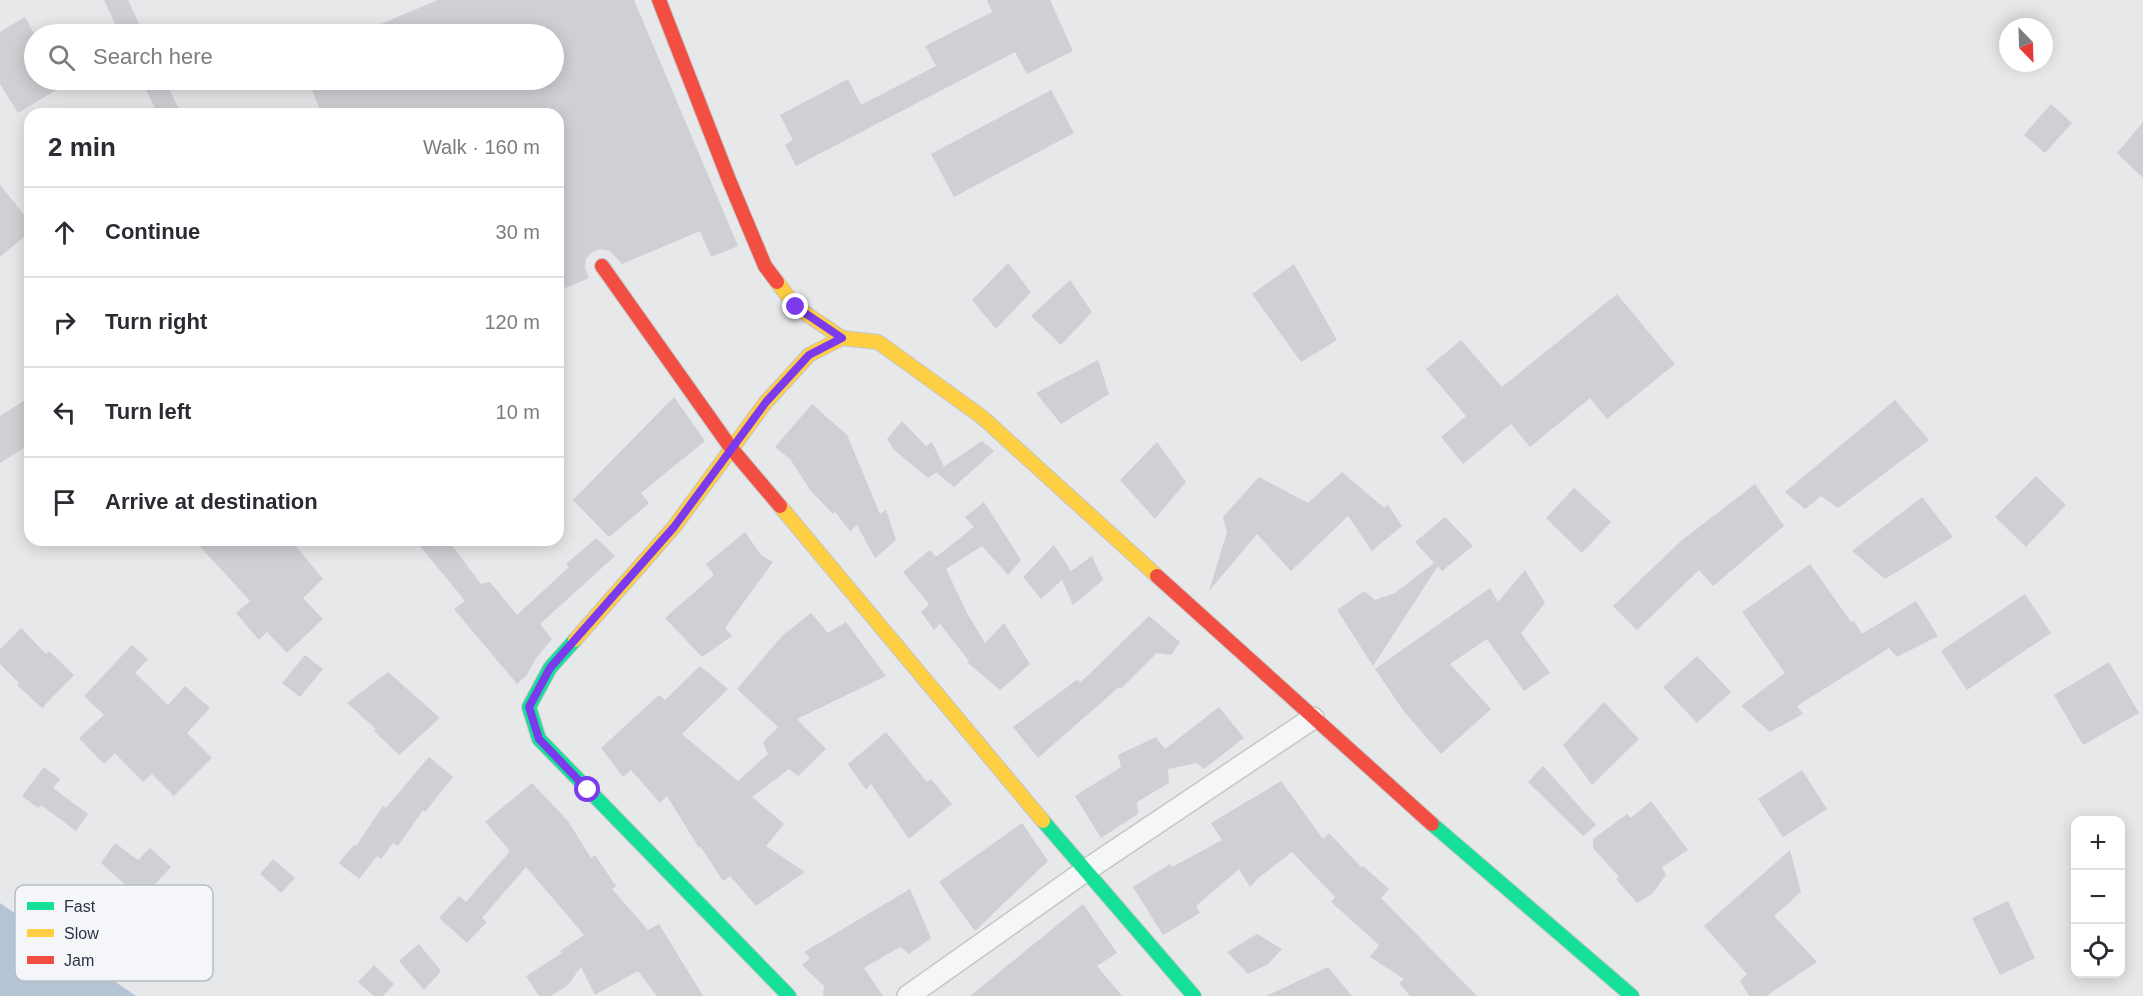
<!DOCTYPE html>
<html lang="en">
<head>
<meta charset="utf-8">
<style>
  :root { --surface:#fff; --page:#f2f2f3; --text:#2b2b33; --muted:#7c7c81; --line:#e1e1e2 }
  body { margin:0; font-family:Arial,sans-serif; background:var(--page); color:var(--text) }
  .controls { position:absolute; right:18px; bottom:18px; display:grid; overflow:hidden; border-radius:12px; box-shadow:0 3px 15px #0003 }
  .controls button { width:54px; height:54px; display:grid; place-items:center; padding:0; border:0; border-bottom:2px solid var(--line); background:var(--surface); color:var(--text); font:30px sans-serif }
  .compass { position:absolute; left:1999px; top:18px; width:54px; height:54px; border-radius:50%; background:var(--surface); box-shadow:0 3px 15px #0003; rotate:157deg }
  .stop { position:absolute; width:18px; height:18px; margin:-14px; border:4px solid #7c3aed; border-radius:50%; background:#fff }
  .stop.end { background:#7c3aed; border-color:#fff; box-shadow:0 2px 6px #0008 }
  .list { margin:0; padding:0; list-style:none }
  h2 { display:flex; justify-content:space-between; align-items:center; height:78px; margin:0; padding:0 24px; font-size:26px }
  h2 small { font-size:20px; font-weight:400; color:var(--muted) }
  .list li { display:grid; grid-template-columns:39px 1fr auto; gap:18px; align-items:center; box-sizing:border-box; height:90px; padding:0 24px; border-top:2px solid var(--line) }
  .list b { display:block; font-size:22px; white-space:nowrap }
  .list em { font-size:20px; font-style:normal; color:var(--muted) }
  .icon { flex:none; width:33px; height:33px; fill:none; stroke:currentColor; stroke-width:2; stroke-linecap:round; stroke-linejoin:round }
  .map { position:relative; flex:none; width:2143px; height:996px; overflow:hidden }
  .search { position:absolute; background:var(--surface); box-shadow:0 3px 15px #0003; left:24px; top:24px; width:540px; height:66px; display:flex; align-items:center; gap:15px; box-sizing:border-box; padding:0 21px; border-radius:33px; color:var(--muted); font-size:22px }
  .panel { position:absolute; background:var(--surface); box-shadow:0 3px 15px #0003; left:24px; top:108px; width:540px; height:438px; border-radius:18px }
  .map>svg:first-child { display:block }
  .water { fill:#b4c4d5 }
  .building { fill:#ced0d3 }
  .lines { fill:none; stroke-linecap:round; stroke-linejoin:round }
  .street-casing { stroke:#c4c6c8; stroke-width:24 }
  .fast-casing { stroke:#c4c6c8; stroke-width:16 }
  .slow-casing { stroke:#c4c6c8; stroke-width:16 }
  .jam-casing { stroke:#c4c6c8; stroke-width:16 }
  .street { stroke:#f5f6f7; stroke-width:21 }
  .fast { stroke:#16e098; stroke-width:14 }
  .slow { stroke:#ffcf43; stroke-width:14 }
  .jam { stroke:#f24e42; stroke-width:14 }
  .route { stroke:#7c3aed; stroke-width:8 }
  .key { fill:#f4f6f9; stroke:#b8bcc3; stroke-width:1.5 }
  .key-label { font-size:16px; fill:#2b3445 }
</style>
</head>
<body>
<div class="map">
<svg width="2143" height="996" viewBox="0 0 2143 996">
  <rect width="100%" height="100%" fill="#e6e8ea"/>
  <polygon class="water" points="0,903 136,996 0,996"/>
  <g class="building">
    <polygon points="104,0 128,0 144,34 120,34"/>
    <polygon points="438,0 634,0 738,246 711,257 700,231 622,264 610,251 600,249 592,252 586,259 585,268 589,278 558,291 558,114 322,114 308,80 554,80 554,34 357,34"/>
    <polygon points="987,0 1050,0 1073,51 1027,74 1015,52 796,166 785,145 793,140 780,115 848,79 861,105 936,66 925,46 992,12"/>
    <polygon points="25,17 34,33 34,80 73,80 18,113 0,84 0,32"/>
    <polygon points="141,80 165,80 181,114 158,114"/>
    <polygon points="1051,90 1074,133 954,197 931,154"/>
    <polygon points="2051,104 2072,123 2045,153 2024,135"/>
    <polygon points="2143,122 2143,178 2117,153"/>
    <polygon points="0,185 30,222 30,232 0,257"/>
    <polygon points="1008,263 1031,292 996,329 972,300"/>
    <polygon points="1294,264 1337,340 1301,362 1252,294"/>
    <polygon points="1070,280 1092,312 1061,345 1031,316"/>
    <polygon points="1617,294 1675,364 1607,419 1590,398 1530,447 1511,424 1463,464 1441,437 1466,416 1426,369 1461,340 1502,387"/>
    <polygon points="1098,360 1109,394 1061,424 1036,393"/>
    <polygon points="30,397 30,444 0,463 0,416"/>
    <polygon points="674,397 705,441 641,493 649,503 609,537 573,500"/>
    <polygon points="1895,400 1929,440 1838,508 1821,496 1805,509 1785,492"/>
    <polygon points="812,404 847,435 880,514 886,510 896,540 875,558 857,525 850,531 835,512 833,514 811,491 790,459 775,447"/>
    <polygon points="902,421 926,446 932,442 944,467 928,478 894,450 887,439"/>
    <polygon points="982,441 994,451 954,487 936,472"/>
    <polygon points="1157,442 1186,482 1155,519 1120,480"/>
    <polygon points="1342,472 1384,508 1388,505 1402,526 1372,551 1348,516 1291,571 1257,534 1209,591 1227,532 1223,517 1259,477 1308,503"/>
    <polygon points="2036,476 2066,505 2026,547 1995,517"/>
    <polygon points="1755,484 1784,526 1713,586 1699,570 1637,630 1613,606 1681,541"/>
    <polygon points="1574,488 1611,522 1582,553 1546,518"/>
    <polygon points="1922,497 1953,537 1885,579 1852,551"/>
    <polygon points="984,502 1021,560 1008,575 982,546 946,569 967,613 985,643 1004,623 1030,664 1000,690 967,662 969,661 940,624 934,630 921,612 929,604 903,572 930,550 936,557 974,527 965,517"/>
    <polygon points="1445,517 1473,546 1442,571 1438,566 1373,666 1337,610 1364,591 1375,600 1395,593 1434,563 1415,542"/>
    <polygon points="745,532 761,555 773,562 725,628 732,636 702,657 665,618 714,575 706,564"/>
    <polygon points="596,538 615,556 540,624 552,639 537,657 526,676 517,684 454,609 465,601 415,540 448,540 481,584 490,582 517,615 569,567 566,564"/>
    <polygon points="194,540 291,540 323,579 303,598 323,619 287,653 267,632 259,640 236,613 250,601"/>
    <polygon points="1054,545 1071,571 1092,556 1103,580 1073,605 1062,580 1041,599 1023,577"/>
    <polygon points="1810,564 1851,622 1854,621 1862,634 1916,601 1938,636 1897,657 1889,648 1797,706 1803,714 1770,732 1741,706 1785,673 1742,612"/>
    <polygon points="1525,570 1545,603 1521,633 1550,673 1524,691 1487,639 1450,664 1491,709 1441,754 1405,713 1375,669 1490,588 1498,602"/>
    <polygon points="2025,594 2051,633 1967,690 1941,651"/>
    <polygon points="811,613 828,633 846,622 886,676 797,719 826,749 798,776 789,769 752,797 784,824 766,846 805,872 756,906 730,876 723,881 700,846 699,848 667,796 660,803 631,770 623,777 601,748 659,695 665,700 700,666 728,689 682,734 738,781 768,754 763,742 778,727 737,689 782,636"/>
    <polygon points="1149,616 1180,642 1171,655 1157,653 1121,689 1119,687 1038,758 1013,727 1078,679 1080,683"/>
    <polygon points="21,628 46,654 49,651 74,675 42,708 17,685 19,683 0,664 0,649"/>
    <polygon points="132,645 148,659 135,673 168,705 185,686 210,708 187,733 212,758 174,796 152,774 143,782 115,753 104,764 79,738 104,715 84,696"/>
    <polygon points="305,655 323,669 300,697 282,683"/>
    <polygon points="1697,656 1731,692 1697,723 1663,687"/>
    <polygon points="2109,662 2139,713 2083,745 2054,695"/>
    <polygon points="388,672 440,718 399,755 374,731 376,729 347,703"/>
    <polygon points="1604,702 1639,739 1592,785 1563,745"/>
    <polygon points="1219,707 1244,738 1204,769 1197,763 1168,769 1169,783 1137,802 1138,814 1101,838 1075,796 1121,767 1118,755 1156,737 1165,749"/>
    <polygon points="886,732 927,782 931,779 952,804 909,839 871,784 866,790 848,764"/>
    <polygon points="429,757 453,777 425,812 423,810 398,846 393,843 381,859 377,856 359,879 339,863 354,845 356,846 383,806 386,808"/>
    <polygon points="1543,766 1596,825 1583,836 1528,782"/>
    <polygon points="44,767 60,779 53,788 88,814 76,831 41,805 38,808 22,796"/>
    <polygon points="1802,770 1827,809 1783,837 1758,799"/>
    <polygon points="1281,781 1323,839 1329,833 1362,868 1363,866 1389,889 1381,898 1477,996 1410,996 1399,983 1404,979 1370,957 1379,945 1331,902 1335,897 1292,852 1257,879 1250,887 1239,869 1196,906 1200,913 1163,935 1133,887 1170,864 1172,867 1222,840 1211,823"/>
    <polygon points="532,783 568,821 591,858 595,855 616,886 612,889 648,930 659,924 703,996 657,996 638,971 595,995 581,967 568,985 551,996 539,996 526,976 562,953 560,951 584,935 526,867 482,918 487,922 467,943 439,918 459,896 466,902 510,851 485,822"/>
    <polygon points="1651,801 1688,850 1662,867 1666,875 1652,894 1637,903 1616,879 1619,877 1593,848 1593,839 1627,814 1631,818"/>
    <polygon points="1022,823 1048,861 975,931 939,882"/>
    <polygon points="115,843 138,860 150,848 171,867 141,899 101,863"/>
    <polygon points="1790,850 1801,892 1774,916 1817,962 1766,996 1749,996 1740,981 1747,974 1704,926"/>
    <polygon points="273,859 295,878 281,893 260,874"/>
    <polygon points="910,889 931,938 909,954 900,947 864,968 883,996 823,996 824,986 802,965 810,958 804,952"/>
    <polygon points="2008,901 2035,958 2000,975 1972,918"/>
    <polygon points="1083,904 1117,953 1097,966 1122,996 970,996"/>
    <polygon points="1257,934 1282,949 1268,964 1248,974 1227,952"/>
    <polygon points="419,944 441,971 424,990 399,961"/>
    <polygon points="374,965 394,984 383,996 374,996 358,982"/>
    <polygon points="1328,967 1352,996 1266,996"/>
  </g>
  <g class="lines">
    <defs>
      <polyline id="street" points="908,996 1085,871 1313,718"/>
      <g id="fast">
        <polyline points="575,640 550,668 529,707 539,739 789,996"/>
        <polyline points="1043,821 1194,996"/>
        <polyline points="1432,824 1632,996"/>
      </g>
      <g id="slow">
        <polyline points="777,282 796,307 842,338 878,342 982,417 1157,576"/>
        <polyline points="780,506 1043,821"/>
        <polyline points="575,640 674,527 766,402 809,355 842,338"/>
      </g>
      <g id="jam">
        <polyline points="659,0 729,180 765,266 777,282"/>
        <polyline points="602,266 731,448 780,506"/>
        <polyline points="1157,576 1432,824"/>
      </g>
    </defs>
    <use href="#street" class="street-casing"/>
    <use href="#fast" class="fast-casing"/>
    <use href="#slow" class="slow-casing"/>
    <use href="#jam" class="jam-casing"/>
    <use href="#street" class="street"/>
    <use href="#fast" class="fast"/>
    <use href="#slow" class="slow"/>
    <use href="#jam" class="jam"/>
  </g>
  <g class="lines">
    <polyline class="route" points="588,790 539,739 529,707 550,668 674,527 766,402 809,355 842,338 796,307"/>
  </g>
  <rect x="15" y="885" width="198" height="96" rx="9" class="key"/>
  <rect x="27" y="902" width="27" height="8" fill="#16e098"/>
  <rect x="27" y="929" width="27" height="8" fill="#ffcf43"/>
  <rect x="27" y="956" width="27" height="8" fill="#f24e42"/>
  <g class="key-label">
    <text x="64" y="912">Fast</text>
    <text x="64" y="939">Slow</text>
    <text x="64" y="966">Jam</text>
  </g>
</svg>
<div class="controls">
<button>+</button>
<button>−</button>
<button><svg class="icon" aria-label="locate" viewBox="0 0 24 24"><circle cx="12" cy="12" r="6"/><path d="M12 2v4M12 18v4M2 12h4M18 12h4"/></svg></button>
</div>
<svg class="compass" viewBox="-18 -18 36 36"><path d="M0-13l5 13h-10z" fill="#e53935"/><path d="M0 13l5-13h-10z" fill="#7c7c81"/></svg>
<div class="stop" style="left:588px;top:790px"></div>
<div class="stop end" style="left:796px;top:307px"></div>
<div class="search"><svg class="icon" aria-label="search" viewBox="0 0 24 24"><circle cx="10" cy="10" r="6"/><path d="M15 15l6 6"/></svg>Search here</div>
<section class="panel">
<h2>2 min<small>Walk · 160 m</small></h2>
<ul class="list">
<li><svg class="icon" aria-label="ahead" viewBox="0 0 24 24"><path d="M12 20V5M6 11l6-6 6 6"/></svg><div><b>Continue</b></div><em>30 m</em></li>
<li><svg class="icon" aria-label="right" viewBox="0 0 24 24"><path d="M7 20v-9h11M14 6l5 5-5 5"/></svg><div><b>Turn right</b></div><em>120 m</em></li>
<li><svg class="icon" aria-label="left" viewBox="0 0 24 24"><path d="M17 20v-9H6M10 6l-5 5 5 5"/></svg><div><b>Turn left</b></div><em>10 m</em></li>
<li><svg class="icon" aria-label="arrive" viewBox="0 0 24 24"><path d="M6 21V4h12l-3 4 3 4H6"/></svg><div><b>Arrive at destination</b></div></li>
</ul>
</section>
</div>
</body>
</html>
